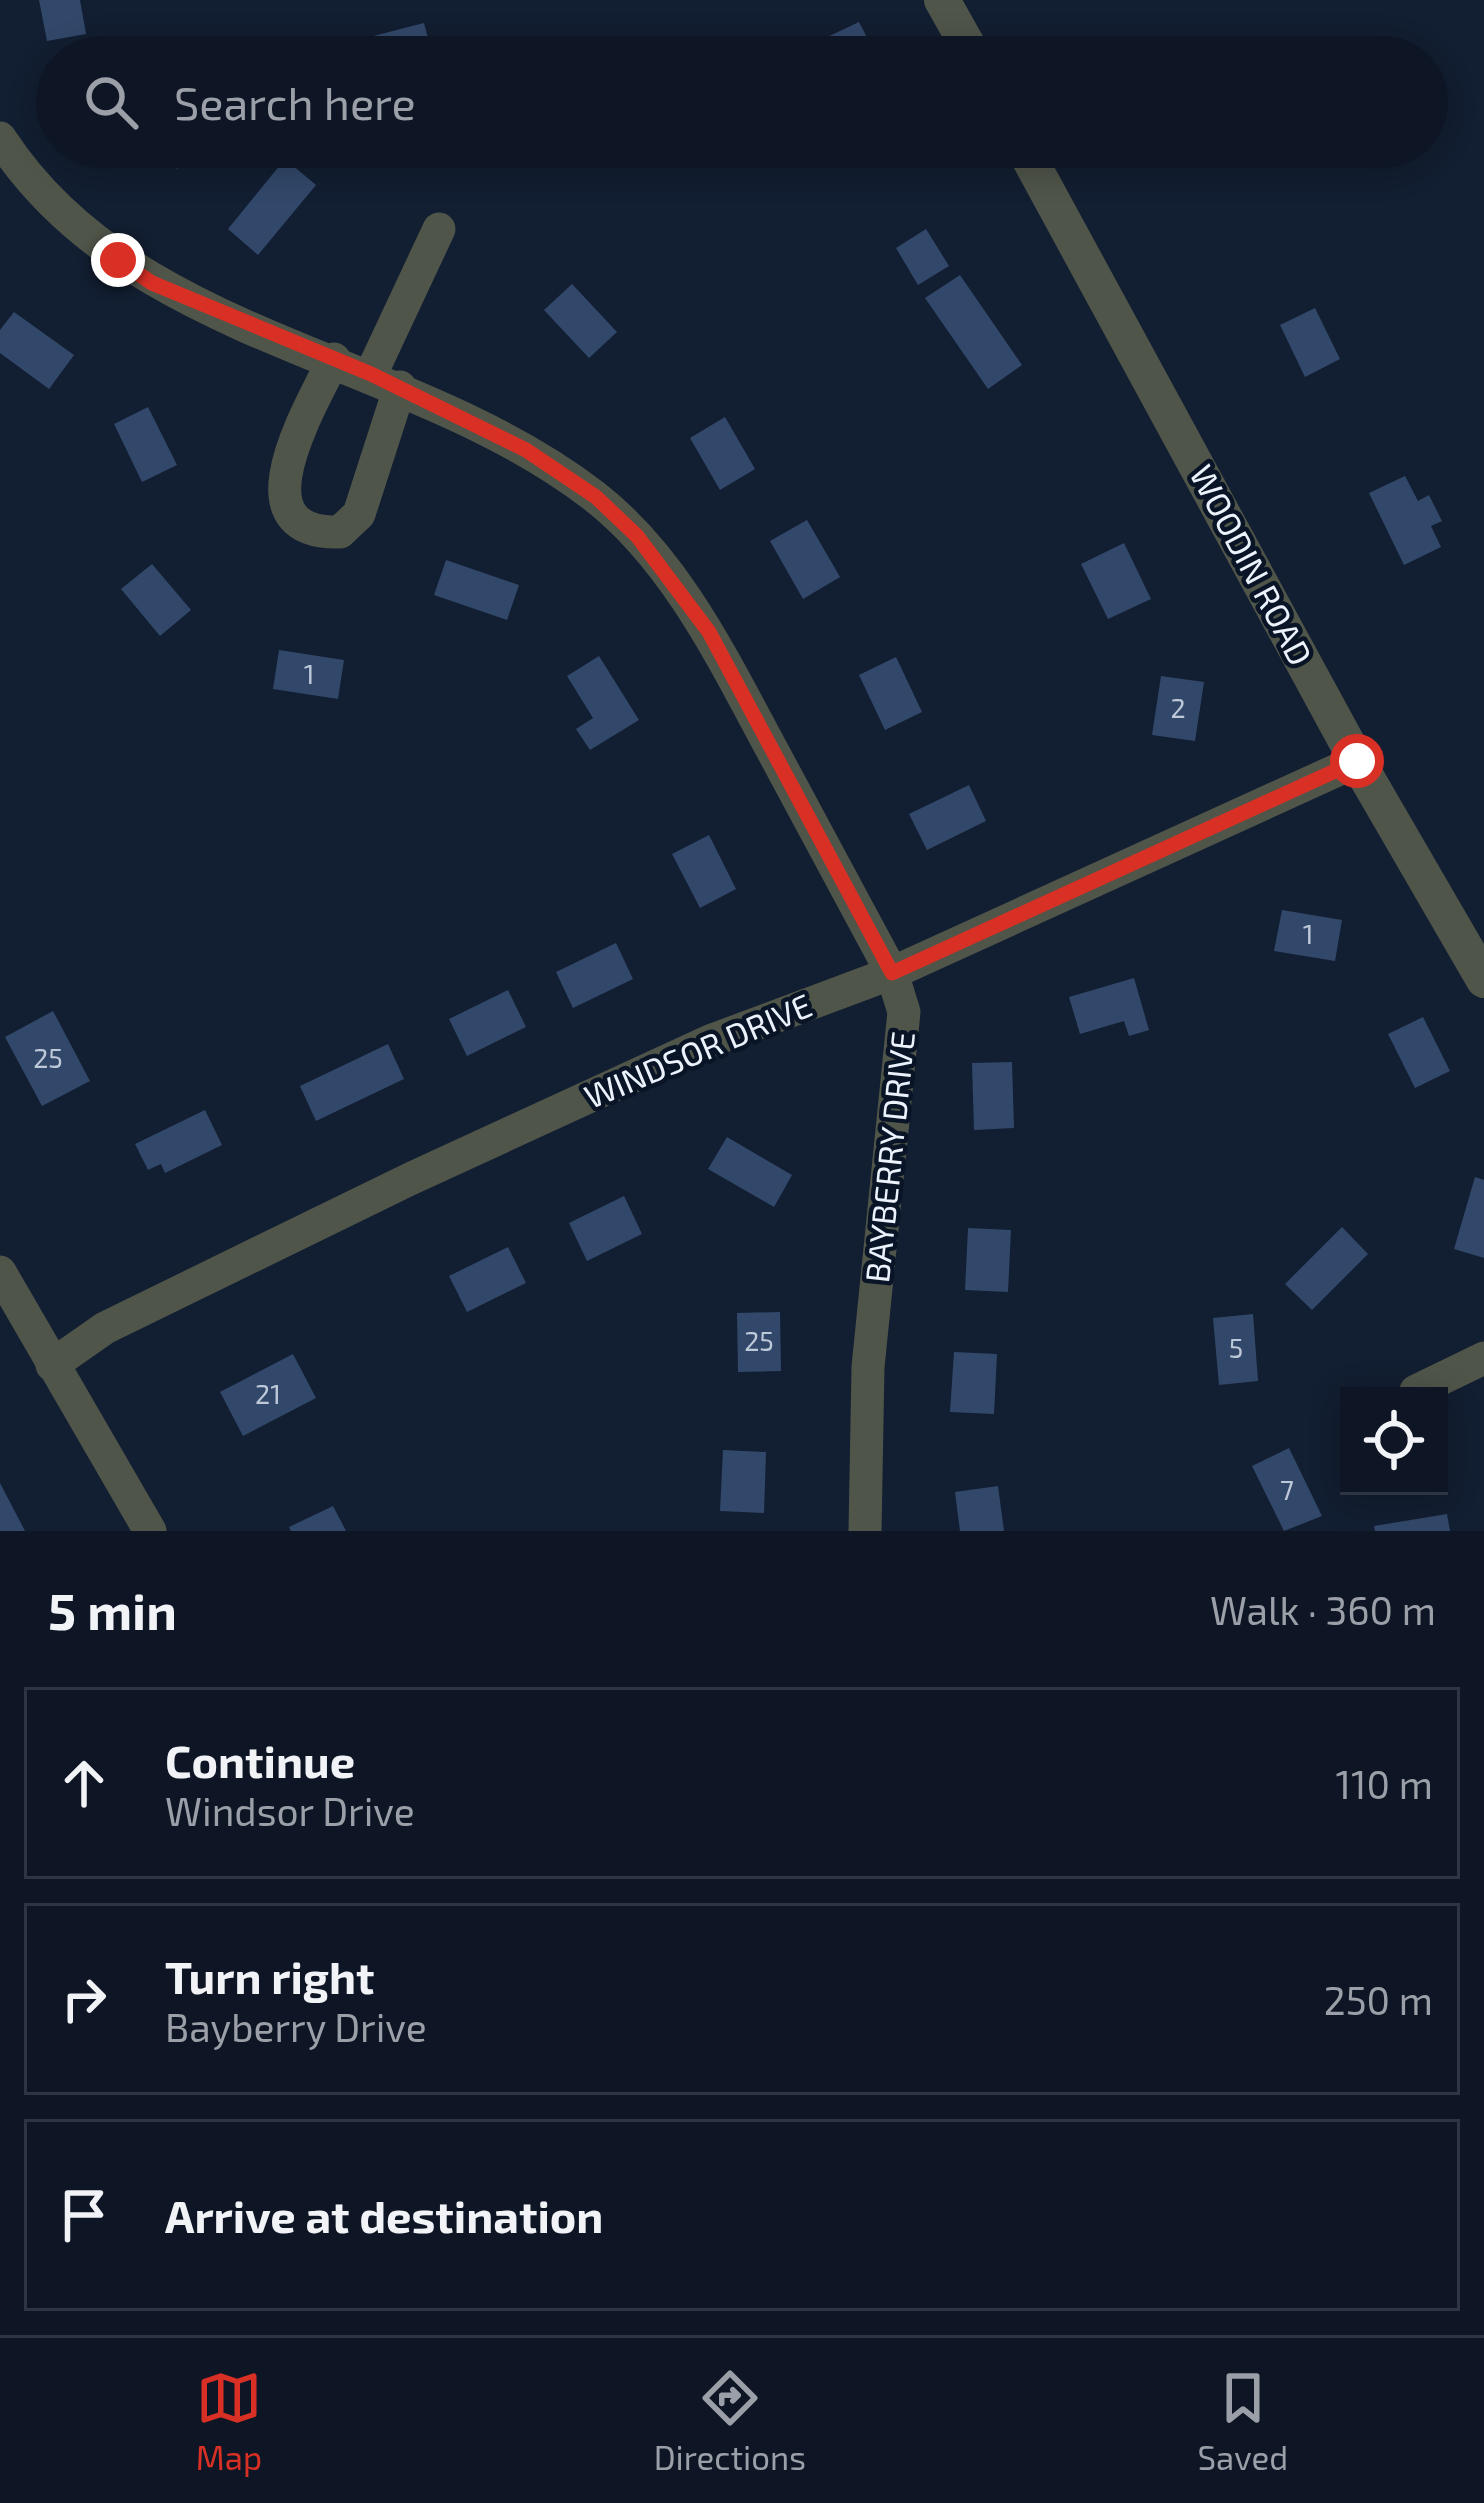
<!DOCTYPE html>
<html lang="en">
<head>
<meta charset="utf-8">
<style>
  :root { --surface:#0e1625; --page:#1c2332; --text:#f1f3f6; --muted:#9b9fa7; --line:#2e3542; --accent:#d93025 }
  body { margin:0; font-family:"Exo 2",sans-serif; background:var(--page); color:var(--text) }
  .controls { position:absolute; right:36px; bottom:36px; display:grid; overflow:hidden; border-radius:0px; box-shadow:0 6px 30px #0003 }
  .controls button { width:108px; height:108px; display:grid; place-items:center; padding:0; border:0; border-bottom:3px solid var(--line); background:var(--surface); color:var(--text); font:60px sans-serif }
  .stop { position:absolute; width:36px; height:36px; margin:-27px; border:9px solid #d93025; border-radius:50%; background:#fff }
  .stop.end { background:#d93025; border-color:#fff; box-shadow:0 3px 12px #0008 }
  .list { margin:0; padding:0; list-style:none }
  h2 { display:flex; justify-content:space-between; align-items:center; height:156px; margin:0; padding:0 48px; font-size:51px }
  h2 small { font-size:39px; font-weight:400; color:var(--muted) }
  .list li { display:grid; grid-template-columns:78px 1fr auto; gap:36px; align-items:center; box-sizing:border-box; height:192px; margin:0 24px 24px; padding:0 24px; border:3px solid var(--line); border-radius:0px }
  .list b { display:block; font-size:45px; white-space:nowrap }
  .list p { margin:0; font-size:39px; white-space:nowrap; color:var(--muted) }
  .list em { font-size:39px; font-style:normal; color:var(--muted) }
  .icon { flex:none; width:66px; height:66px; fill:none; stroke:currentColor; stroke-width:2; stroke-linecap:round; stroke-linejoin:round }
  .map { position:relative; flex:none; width:1484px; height:1531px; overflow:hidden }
  .search { position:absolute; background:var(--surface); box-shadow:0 6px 30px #0003; left:36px; right:36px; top:36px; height:132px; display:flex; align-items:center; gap:30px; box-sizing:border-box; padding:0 42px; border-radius:66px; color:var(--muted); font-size:45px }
  .sheet { height:804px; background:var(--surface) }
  nav { display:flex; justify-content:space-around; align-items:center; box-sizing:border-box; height:168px; border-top:3px solid var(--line); background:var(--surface); font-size:33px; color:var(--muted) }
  nav a { display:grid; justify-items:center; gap:6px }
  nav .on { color:var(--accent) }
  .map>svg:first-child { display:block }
  .building { fill:#32486a }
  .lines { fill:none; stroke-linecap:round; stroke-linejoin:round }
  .minor { stroke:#50554a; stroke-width:33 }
  .tertiary { stroke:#50554a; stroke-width:36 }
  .route { stroke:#d93025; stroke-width:15 }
  .labels { text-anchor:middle; stroke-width:9; stroke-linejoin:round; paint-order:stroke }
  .number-label { font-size:27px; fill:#bdc8d8 }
  .street-label { font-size:33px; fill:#ebf2fc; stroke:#091527 }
</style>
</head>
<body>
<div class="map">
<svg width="1484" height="1531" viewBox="0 0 1484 1531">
  <rect width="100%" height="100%" fill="#121e31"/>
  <g class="building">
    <polygon points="39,0 80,0 86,34 47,41"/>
    <polygon points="859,22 877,57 829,57 821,40"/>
    <polygon points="424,23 433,57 354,57 350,42"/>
    <polygon points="156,147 201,147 177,169"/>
    <polygon points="285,159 316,185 258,255 228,229"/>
    <polygon points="926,229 949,266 918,285 896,248"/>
    <polygon points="960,275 1022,365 988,389 925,298"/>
    <polygon points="572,284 617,332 589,358 544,310"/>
    <polygon points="1315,308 1340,359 1305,377 1280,325"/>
    <polygon points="14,312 74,355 49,389 0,353 0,330"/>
    <polygon points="148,407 177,465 142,482 114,424"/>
    <polygon points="725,417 755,469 720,490 690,438"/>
    <polygon points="1405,476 1418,501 1429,495 1442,521 1431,526 1441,547 1404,565 1369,493"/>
    <polygon points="807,520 840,577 803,599 770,541"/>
    <polygon points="1124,543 1151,599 1108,619 1081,564"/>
    <polygon points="446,560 519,585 507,620 434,595"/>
    <polygon points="152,564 191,610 160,636 121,589"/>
    <polygon points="279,650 344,660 338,699 273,689"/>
    <polygon points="599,656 639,720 590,750 576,729 593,718 567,676"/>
    <polygon points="896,657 922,712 885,730 859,675"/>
    <polygon points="1161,676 1204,682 1195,741 1152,735"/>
    <polygon points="969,785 986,821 927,850 909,814"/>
    <polygon points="709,835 736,889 700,908 672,854"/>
    <polygon points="1282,910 1342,920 1335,961 1274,951"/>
    <polygon points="616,943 633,979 573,1008 556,972"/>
    <polygon points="1134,978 1149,1030 1129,1036 1124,1021 1080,1034 1069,997"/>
    <polygon points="508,990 526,1027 467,1056 449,1019"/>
    <polygon points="53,1011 90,1081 42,1106 5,1037"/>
    <polygon points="1423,1017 1450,1071 1415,1088 1388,1034"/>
    <polygon points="388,1044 404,1079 316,1121 300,1086"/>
    <polygon points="1012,1062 1014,1128 974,1130 972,1063"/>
    <polygon points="205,1110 222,1145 165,1173 161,1164 148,1170 135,1144"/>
    <polygon points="727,1137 792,1175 774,1207 708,1169"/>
    <polygon points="1475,1177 1484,1180 1484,1258 1454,1249"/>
    <polygon points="624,1196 642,1234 587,1261 569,1223"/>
    <polygon points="1342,1227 1368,1254 1312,1310 1285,1284"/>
    <polygon points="968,1228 1011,1230 1008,1292 965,1290"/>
    <polygon points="508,1247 526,1283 467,1312 449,1276"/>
    <polygon points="780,1312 781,1371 738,1372 737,1313"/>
    <polygon points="1253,1314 1258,1381 1219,1385 1213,1318"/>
    <polygon points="954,1352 997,1354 994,1414 950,1412"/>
    <polygon points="293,1354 316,1398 243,1436 220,1392"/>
    <polygon points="1289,1448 1322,1516 1284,1531 1252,1466"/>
    <polygon points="723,1450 766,1452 764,1513 720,1511"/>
    <polygon points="0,1483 25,1531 0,1531"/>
    <polygon points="998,1486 1004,1531 960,1531 955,1492"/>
    <polygon points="333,1506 346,1531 291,1531 289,1527"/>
    <polygon points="1447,1514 1450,1531 1375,1531 1374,1526"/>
  </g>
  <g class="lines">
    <g class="minor">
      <path d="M0 138C132 342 409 353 594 496 675 559 723 659 771 748 812 823 852 898 892 973L904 1012 868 1367 865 1531"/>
      <path d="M334 359C310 408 233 535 340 532L359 514 400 387"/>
      <polyline points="371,374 439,229"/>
      <polyline points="0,1272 150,1531"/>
      <polyline points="52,1365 105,1328 410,1179 710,1041 892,973 1357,761"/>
      <polyline points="1416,1391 1484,1358"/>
    </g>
    <g class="tertiary">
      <polyline points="942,0 974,57"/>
      <polyline points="1023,147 1357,761 1484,980"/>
    </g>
  </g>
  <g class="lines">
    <polyline class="route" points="118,260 152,283 371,374 526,450 596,497 637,536 709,632 892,973 1357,761"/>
  </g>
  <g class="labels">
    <g class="number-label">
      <text x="309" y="684">1</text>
      <text x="1178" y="718">2</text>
      <text x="1308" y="944">1</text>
      <text x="48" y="1068">25</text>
      <text x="759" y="1351">25</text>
      <text x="1236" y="1358">5</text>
      <text x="268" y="1404">21</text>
      <text x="1287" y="1500">7</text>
    </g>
    <g class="street-label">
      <text transform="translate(1251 565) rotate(62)" y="12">WOODIN ROAD</text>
      <text transform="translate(698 1051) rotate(-23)" y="12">WINDSOR DRIVE</text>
      <text transform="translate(890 1157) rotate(-84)" y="12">BAYBERRY DRIVE</text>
    </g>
  </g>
</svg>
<div class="controls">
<button><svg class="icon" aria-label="locate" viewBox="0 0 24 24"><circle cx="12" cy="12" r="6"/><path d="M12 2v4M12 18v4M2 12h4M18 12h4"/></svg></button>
</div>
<div class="stop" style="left:1357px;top:761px"></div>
<div class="stop end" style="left:118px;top:260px"></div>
<div class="search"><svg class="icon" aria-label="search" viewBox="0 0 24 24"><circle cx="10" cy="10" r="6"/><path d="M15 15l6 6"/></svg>Search here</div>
</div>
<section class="sheet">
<h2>5 min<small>Walk · 360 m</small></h2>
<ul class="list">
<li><svg class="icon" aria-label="ahead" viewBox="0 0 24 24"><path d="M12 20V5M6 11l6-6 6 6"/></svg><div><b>Continue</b><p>Windsor Drive</p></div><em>110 m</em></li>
<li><svg class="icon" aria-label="right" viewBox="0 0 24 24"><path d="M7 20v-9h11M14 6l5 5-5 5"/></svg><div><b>Turn right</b><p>Bayberry Drive</p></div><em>250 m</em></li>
<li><svg class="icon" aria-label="arrive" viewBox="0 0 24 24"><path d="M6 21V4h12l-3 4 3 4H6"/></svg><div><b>Arrive at destination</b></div></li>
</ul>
</section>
<nav>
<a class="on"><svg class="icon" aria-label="map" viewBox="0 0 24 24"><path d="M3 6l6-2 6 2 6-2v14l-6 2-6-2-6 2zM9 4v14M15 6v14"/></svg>Map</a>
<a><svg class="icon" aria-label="directions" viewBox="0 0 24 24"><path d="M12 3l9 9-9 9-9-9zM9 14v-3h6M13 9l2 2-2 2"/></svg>Directions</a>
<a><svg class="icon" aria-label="saved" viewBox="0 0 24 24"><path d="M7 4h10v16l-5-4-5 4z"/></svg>Saved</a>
</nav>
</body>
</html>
